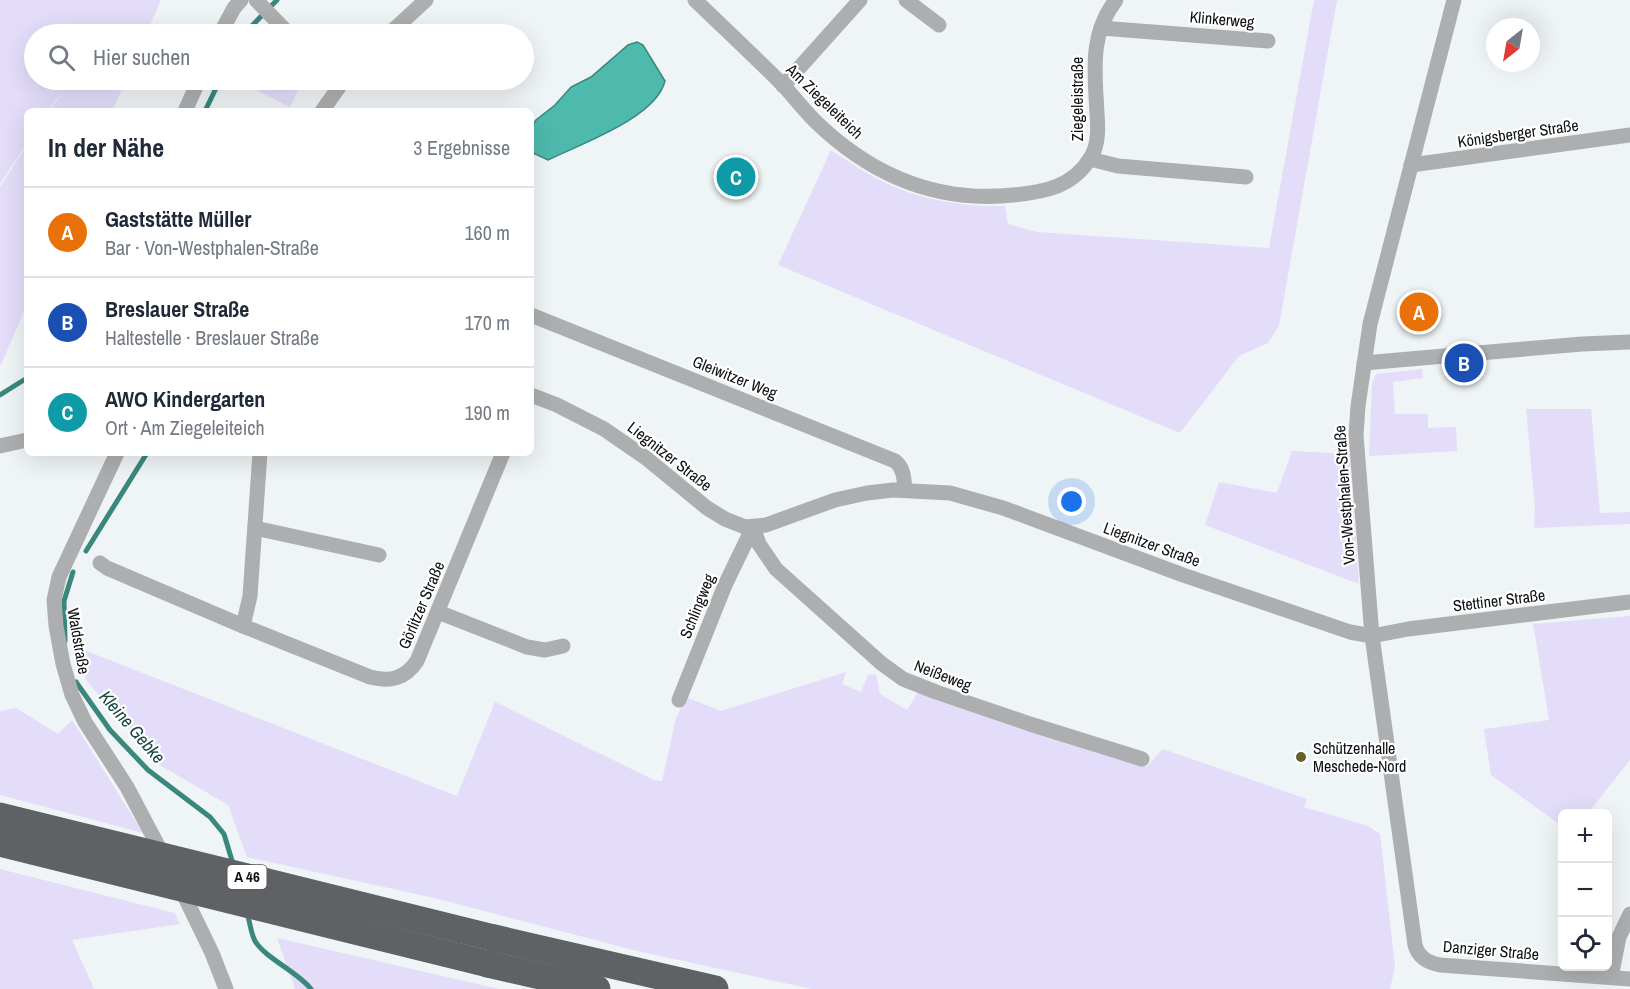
<!DOCTYPE html>
<html lang="de">
<head>
<meta charset="utf-8">
<style>
  :root { --surface:#fff; --page:#f6f6f7; --text:#1f2937; --muted:#747a83; --line:#e0e1e3; --accent:#66602c }
  body { margin:0; font-family:"Archivo Narrow",sans-serif; background:var(--page); color:var(--text) }
  .controls { position:absolute; right:18px; bottom:18px; display:grid; overflow:hidden; border-radius:9px; box-shadow:0 6px 24px #0002 }
  .controls button { width:54px; height:54px; display:grid; place-items:center; padding:0; border:0; border-bottom:2px solid var(--line); background:var(--surface); color:var(--text); font:30px sans-serif }
  .compass { position:absolute; left:1486px; top:18px; width:54px; height:54px; border-radius:50%; background:var(--surface); box-shadow:0 6px 24px #0002; rotate:211deg }
  .you { position:absolute; left:1072px; top:502px; width:21px; height:21px; margin:-15px; border:4px solid #fff; border-radius:50%; background:#1a73e8; box-shadow:0 0 0 9px #1a73e833 }
  .badge { display:grid; place-items:center; width:39px; height:39px; border-radius:50%; background:var(--accent); color:#fff; font-size:20px; font-weight:700 }
  .pin { position:absolute; translate:-50% -50%; border:3px solid #fff; box-shadow:0 2px 6px #0006 }
  .list { margin:0; padding:0; list-style:none }
  h2 { display:flex; justify-content:space-between; align-items:center; height:78px; margin:0; padding:0 24px; font-size:26px }
  h2 small { font-size:20px; font-weight:400; color:var(--muted) }
  .list li { display:grid; grid-template-columns:39px 1fr auto; gap:18px; align-items:center; box-sizing:border-box; height:90px; padding:0 24px; border-top:2px solid var(--line) }
  .list b { display:block; font-size:22px; white-space:nowrap }
  .list p { margin:0; font-size:20px; white-space:nowrap; color:var(--muted) }
  .list em { font-size:20px; font-style:normal; color:var(--muted) }
  .icon { flex:none; width:33px; height:33px; fill:none; stroke:currentColor; stroke-width:2; stroke-linecap:round; stroke-linejoin:round }
  .map { position:relative; flex:none; width:1630px; height:989px; overflow:hidden }
  .search { position:absolute; background:var(--surface); box-shadow:0 6px 24px #0002; left:24px; top:24px; width:510px; height:66px; display:flex; align-items:center; gap:15px; box-sizing:border-box; padding:0 21px; border-radius:33px; color:var(--muted); font-size:22px }
  .panel { position:absolute; background:var(--surface); box-shadow:0 6px 24px #0002; left:24px; top:108px; width:510px; height:348px; border-radius:9px }
  .map>svg:first-child { display:block }
  .green { fill:#e3ddfa }
  .water { fill:#4dbaad; stroke:#3a877e; stroke-width:1.5 }
  .lines { fill:none; stroke-linecap:round; stroke-linejoin:round }
  .stream { stroke:#3a877e; stroke-width:5 }
  .street { stroke:#adaeb0; stroke-width:15 }
  .highway { stroke:#5f6164; stroke-width:27 }
  .highway-bridge { stroke:#5f6164; stroke-width:27 }
  .poi-dot { fill:#66602c; stroke:#fff; stroke-width:2 }
  .labels { text-anchor:middle; stroke-width:4.5; stroke-linejoin:round; paint-order:stroke }
  .shield { fill:#fff; stroke:#565758; stroke-width:1.5 }
  .shield-label { font-size:15px; font-weight:bold; fill:#0d0f10 }
  .street-label { font-size:16px; fill:#0d0f10; stroke:#fff }
  .poi-label { font-size:16px; fill:#0d0f10; stroke:#fff; text-anchor:start }
  .water-label { font-size:18px; font-style:italic; fill:#164641; stroke:#fff }
</style>
</head>
<body>
<div class="map">
<svg width="1630" height="989" viewBox="0 0 1630 989">
  <rect width="100%" height="100%" fill="#eff4f7"/>
  <g class="green">
    <polygon points="0,0 161,0 146,34 34,34 34,80 126,80 112,111 50,111 67,86 48,111 27,111 27,143 0,184"/>
    <path d="M1314 0H1337L1279 326 1268 343 1239 356 1180 433 778 265 831 150C845 159 859 169 874 177 914 199 960 207 1005 206L1008 224 1037 232 1269 248Z"/>
    <polygon points="242,80 303,80 290,107 240,82"/>
    <polygon points="27,145 27,305 0,367 0,187"/>
    <polygon points="1422,369 1423,378 1393,382 1395,414 1428,414 1428,428 1456,427 1457,451 1369,456 1372,383 1376,374"/>
    <polygon points="1526,409 1591,409 1600,513 1630,512 1630,524 1534,528 1535,508"/>
    <polygon points="1292,451 1350,454 1359,584 1205,525 1219,482 1277,493"/>
    <polygon points="1630,616 1630,760 1588,813 1562,814 1562,826 1491,775 1484,729 1549,720 1533,624"/>
    <polygon points="71,645 457,796 495,702 654,780 662,781 676,718 686,697 721,711 846,672 842,684 861,692 868,675 876,674 880,694 907,710 918,692 1146,767 1163,749 1307,799 1304,807 1368,826 1380,834 1395,967 1390,989 812,989 637,951 434,898 247,857 228,805 158,764 86,680"/>
    <polygon points="16,708 58,734 72,720 143,833 0,795 0,711"/>
    <polygon points="0,869 175,913 180,924 72,940 94,989 0,989"/>
    <polygon points="277,938 499,989 295,989"/>
  </g>
  <path class="water" d="M637 42 643 45 665 81C656 118 580 144 548 160L535 154 531 149V128L536 120 555 105 571 87 591 77 628 45Z"/>
  <g class="lines">
    <g class="stream">
      <polyline points="244,34 277,0"/>
      <polyline points="205,111 220,80"/>
      <polyline points="0,395 27,378"/>
      <polyline points="86,551 147,453"/>
      <polyline points="65,641 64,601 73,572"/>
      <polyline points="76,682 110,730 148,770 210,817 224,834 233,864"/>
      <path d="M247 913C250 922 251 934 255 941 265 958 298 972 311 989"/>
    </g>
    <g class="street">
      <polyline points="256,0 289,34"/>
      <path d="M695 0C724 28 754 56 783 85 794 97 804 110 816 122 871 175 937 203 1013 195 1045 192 1073 187 1091 157 1099 144 1098 127 1097 113 1095 73 1089 34 1116 0"/>
      <polyline points="906,0 939,25"/>
      <path d="M1454 0 1370 324 1358 406 1356 435 1372 636 1415 945C1419 958 1427 962 1440 965L1630 979"/>
      <polyline points="1101,28 1268,41"/>
      <polyline points="220,34 234,8 241,0"/>
      <polyline points="389,34 426,0"/>
      <polyline points="783,86 860,0"/>
      <polyline points="185,111 199,80"/>
      <polyline points="322,111 344,80"/>
      <polyline points="1090,159 1118,166 1246,177"/>
      <polyline points="1411,165 1630,135"/>
      <path d="M531 315 895 461C904 468 904 479 905 490"/>
      <polyline points="1364,363 1582,344 1630,342"/>
      <polyline points="531,395 557,405 604,429 646,458 707,508 725,519 745,527 766,525 835,500 867,493 893,490 950,493 1003,508 1183,575 1350,632 1372,636 1408,629 1630,602"/>
      <polyline points="0,446 27,440"/>
      <polyline points="117,453 59,577 54,600 56,626 63,664 72,695 85,722 127,787 165,859"/>
      <polyline points="753,527 759,544 776,569 881,663 903,679 936,692 1030,724 1142,759"/>
      <polyline points="255,528 379,555"/>
      <polyline points="100,563 107,568 243,626 250,596 260,453"/>
      <polyline points="438,612 527,647 545,650 563,646"/>
      <path d="M243 626 370 677C390 682 405 679 417 661L503 453"/>
      <polyline points="679,700 725,585 753,527"/>
      <polyline points="179,885 212,953 226,989"/>
      <polyline points="1611,977 1619,937 1630,914"/>
    </g>
    <g class="highway">
      <polyline points="494,938 715,989"/>
      <polyline points="488,964 597,989"/>
    </g>
    <g class="highway-bridge">
      <polyline points="0,816 494,938"/>
      <polyline points="0,843 488,964"/>
    </g>
  </g>
  <circle class="poi-dot" cx="1301" cy="757" r="6"/>
  <g class="labels">
    <rect class="shield" x="227.5" y="865" width="39" height="24" rx="4.5"/>
    <g class="shield-label">
      <text x="247" y="882">A 46</text>
    </g>
    <g class="street-label">
      <text transform="translate(1222 19) rotate(5)" y="6">Klinkerweg</text>
      <text transform="translate(1077 99) rotate(-90)" y="6">Ziegeleistraße</text>
      <text transform="translate(825 101) rotate(44)" y="6">Am Ziegeleiteich</text>
      <text transform="translate(1518 133) rotate(-8)" y="6">Königsberger Straße</text>
      <text transform="translate(735 377) rotate(22)" y="6">Gleiwitzer Weg</text>
      <text transform="translate(670 456) rotate(38)" y="6">Liegnitzer Straße</text>
      <text transform="translate(1344 495) rotate(-94)" y="6">Von-Westphalen-Straße</text>
      <text transform="translate(1152 544) rotate(20)" y="6">Liegnitzer Straße</text>
      <text transform="translate(1499 600) rotate(-7)" y="6">Stettiner Straße</text>
      <text transform="translate(421 605) rotate(-67)" y="6">Görlitzer Straße</text>
      <text transform="translate(697 606) rotate(-68)" y="6">Schlingweg</text>
      <text transform="translate(79 641) rotate(80)" y="6">Waldstraße</text>
      <text transform="translate(943 675) rotate(21)" y="6">Neißeweg</text>
      <text transform="translate(1491 950) rotate(5)" y="6">Danziger Straße</text>
    </g>
    <g class="poi-label">
      <text x="1313" y="754">Schützenhalle<tspan x="1313" dy="18">Meschede-Nord</tspan></text>
    </g>
    <g class="water-label">
      <text transform="translate(132 727) rotate(49)" y="6">Kleine Gebke</text>
    </g>
  </g>
</svg>
<div class="controls">
<button>+</button>
<button>−</button>
<button><svg class="icon" aria-label="locate" viewBox="0 0 24 24"><circle cx="12" cy="12" r="6"/><path d="M12 2v4M12 18v4M2 12h4M18 12h4"/></svg></button>
</div>
<svg class="compass" viewBox="-18 -18 36 36"><path d="M0-13l5 13h-10z" fill="#e53935"/><path d="M0 13l5-13h-10z" fill="#747a83"/></svg>
<div class="you"></div>
<div class="pin badge" style="left:1419px;top:312px;background:#e8710a">A</div>
<div class="pin badge" style="left:1464px;top:363px;background:#1a4fb4">B</div>
<div class="pin badge" style="left:736px;top:177px;background:#0f9aa8">C</div>
<div class="search"><svg class="icon" aria-label="search" viewBox="0 0 24 24"><circle cx="10" cy="10" r="6"/><path d="M15 15l6 6"/></svg>Hier suchen</div>
<section class="panel">
<h2>In der Nähe<small>3 Ergebnisse</small></h2>
<ul class="list">
<li><span class="badge" style="background:#e8710a">A</span><div><b>Gaststätte Müller</b><p>Bar · Von-Westphalen-Straße</p></div><em>160 m</em></li>
<li><span class="badge" style="background:#1a4fb4">B</span><div><b>Breslauer Straße</b><p>Haltestelle · Breslauer Straße</p></div><em>170 m</em></li>
<li><span class="badge" style="background:#0f9aa8">C</span><div><b>AWO Kindergarten</b><p>Ort · Am Ziegeleiteich</p></div><em>190 m</em></li>
</ul>
</section>
</div>
</body>
</html>
